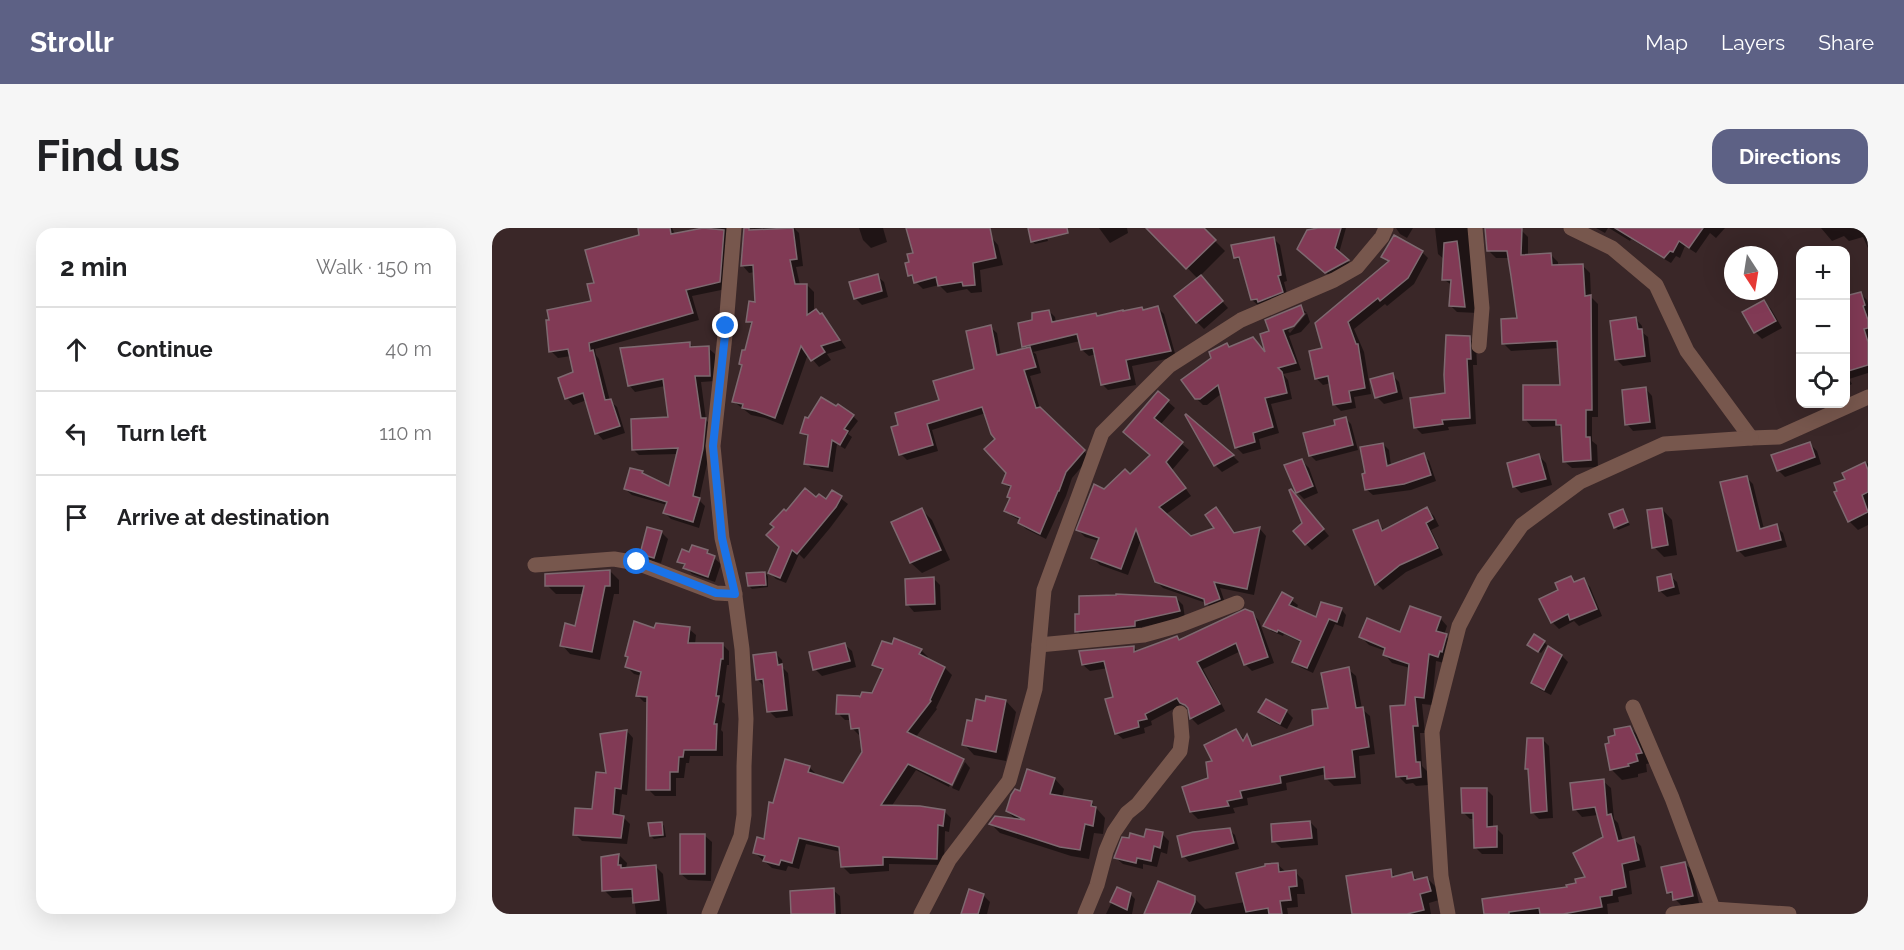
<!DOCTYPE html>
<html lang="en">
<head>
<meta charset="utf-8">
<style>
  :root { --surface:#fff; --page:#f6f6f6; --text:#202124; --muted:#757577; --line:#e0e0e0; --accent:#5d6185 }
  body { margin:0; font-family:Raleway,sans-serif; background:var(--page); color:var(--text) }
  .controls { position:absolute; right:18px; top:18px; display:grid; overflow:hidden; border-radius:12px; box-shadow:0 6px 24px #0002 }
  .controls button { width:54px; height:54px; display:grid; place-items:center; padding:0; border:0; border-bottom:2px solid var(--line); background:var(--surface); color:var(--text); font:30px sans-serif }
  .compass { position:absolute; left:1232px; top:18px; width:54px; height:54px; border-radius:50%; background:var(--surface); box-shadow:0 6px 24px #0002; rotate:168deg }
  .stop { position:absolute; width:18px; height:18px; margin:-14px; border:4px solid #1a73e8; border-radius:50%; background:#fff }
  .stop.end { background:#1a73e8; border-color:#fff; box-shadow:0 2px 6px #0008 }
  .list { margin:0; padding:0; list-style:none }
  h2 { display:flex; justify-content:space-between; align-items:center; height:78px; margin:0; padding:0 24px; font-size:26px }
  h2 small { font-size:20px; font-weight:400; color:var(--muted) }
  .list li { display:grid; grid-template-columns:39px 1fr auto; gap:18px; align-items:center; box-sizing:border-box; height:84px; padding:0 24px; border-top:2px solid var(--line) }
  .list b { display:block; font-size:22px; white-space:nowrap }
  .list em { font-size:20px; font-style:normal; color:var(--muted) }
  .icon { flex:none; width:33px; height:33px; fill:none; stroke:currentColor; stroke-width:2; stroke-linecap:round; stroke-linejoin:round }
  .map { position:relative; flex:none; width:1376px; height:686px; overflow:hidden; border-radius:18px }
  header { display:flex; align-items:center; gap:36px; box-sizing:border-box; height:84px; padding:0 30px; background:var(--accent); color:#fff }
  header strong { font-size:28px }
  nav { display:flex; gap:33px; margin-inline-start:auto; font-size:21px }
  .intro { display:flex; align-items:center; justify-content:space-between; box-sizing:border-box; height:144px; padding:0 36px }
  h1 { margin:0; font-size:42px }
  .button { padding:15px 27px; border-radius:18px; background:var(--accent); color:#fff; font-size:21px; font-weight:700 }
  main { display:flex; gap:36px; padding:0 36px }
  aside { flex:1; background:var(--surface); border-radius:18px; box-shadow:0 6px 24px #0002 }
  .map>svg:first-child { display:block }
  .shadow { fill:#0007 }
  .building { fill:#813a55; stroke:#7e6970; stroke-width:1.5 }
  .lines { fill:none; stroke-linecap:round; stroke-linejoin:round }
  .street { stroke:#77574d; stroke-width:15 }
  .route { stroke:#1a73e8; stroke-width:8 }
</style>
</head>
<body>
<header>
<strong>Strollr</strong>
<nav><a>Map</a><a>Layers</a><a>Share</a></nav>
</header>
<div class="intro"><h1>Find us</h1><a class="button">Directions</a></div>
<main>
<aside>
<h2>2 min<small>Walk · 150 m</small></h2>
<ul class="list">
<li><svg class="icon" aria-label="ahead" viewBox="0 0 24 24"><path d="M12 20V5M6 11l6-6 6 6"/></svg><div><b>Continue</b></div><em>40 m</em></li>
<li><svg class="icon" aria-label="left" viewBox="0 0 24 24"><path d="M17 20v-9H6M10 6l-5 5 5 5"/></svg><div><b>Turn left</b></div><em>110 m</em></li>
<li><svg class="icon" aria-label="arrive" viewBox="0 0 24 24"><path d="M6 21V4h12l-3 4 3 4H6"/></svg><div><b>Arrive at destination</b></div></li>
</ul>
</aside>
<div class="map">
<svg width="1376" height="686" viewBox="0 0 1376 686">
  <rect width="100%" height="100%" fill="#3a2728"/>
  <g class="shadow">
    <polygon points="153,0 180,0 183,6 216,0 239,0 234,61 200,68 207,92 103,121 104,127 107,131 118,173 125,179 133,205 111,212 105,205 95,172 81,177 75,170 83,145 79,128 66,130 59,123 101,74 104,56 149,9"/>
    <polygon points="266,0 302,0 307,5 311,38 304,39 308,57 315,57 322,64 322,85 330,87 337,94 354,120 335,126 339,132 327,139 316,126 291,197 273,190 259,187 241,173 251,138 249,136 255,124 261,98 255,93 264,76 263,44 257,45 250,37 253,1"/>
    <polygon points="367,0 391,0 395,14 379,20 371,12"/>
    <polygon points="415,0 495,0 499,9 506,17 511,37 488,42 490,64 479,65 475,61 455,65 447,57 431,61 418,48 418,35 423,26"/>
    <polygon points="537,0 552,0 556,13 543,16 540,13"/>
    <polygon points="607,0 635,0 636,5 618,15"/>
    <polygon points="665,0 710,0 733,23 708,48 736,80 712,101 705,94 706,51 661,4"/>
    <polygon points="818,0 854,0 847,25 860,37 839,49 811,25 807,21"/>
    <polygon points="904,0 921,0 915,10 908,6"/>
    <polygon points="943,0 980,0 986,85 965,84 959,78 960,57 951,51 953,32 946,26"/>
    <polygon points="1104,0 1116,0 1113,5"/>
    <polygon points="1117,0 1233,0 1224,10 1218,5 1204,25 1193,18 1188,30 1184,28 1179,35 1139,11 1138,13"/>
    <polygon points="1329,0 1376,0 1376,20 1371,9 1357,13 1352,8 1340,13"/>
    <polygon points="1029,2 1036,9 1036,28 1059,27 1066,34 1066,39 1090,37 1098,45 1099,69 1106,76 1106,189 1100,189 1100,213 1105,217 1106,239 1080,240 1072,233 1071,202 1067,198 1040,199 1033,191 1070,158 1067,120 1019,123 1011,115 1026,91 1017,30 1004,30 996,22"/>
    <polygon points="781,10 788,17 795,53 792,54 796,70 767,78 760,72 750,36 743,29"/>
    <polygon points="930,24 936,30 922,56 895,78 893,76 862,101 872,124 879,166 862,169 864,180 849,183 842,176 839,155 831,157 824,150 832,121 897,35 890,28"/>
    <polygon points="385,48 392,54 396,69 370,77 363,70"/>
    <polygon points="1368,65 1375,72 1376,76 1376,145 1357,151 1360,156 1354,159 1354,93"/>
    <polygon points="1272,74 1279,81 1290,100 1270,111 1263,104"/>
    <polygon points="808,79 815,85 811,85 796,103 798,105 815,85 818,94 809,104 797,108 809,142 791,146 796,152 800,171 779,176 787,205 767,211 769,221 751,226 744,219 730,165 715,177 711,177 704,170 738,120 776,128 779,104"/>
    <polygon points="666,80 672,86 684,129 640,138 644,157 616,162 610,156 604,126 597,128 590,122 588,113 541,124 544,126 549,145 538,148 548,181 598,229 580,250 574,268 554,311 534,301 528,295 529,293 520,288 514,282 519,271 516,268 519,261 512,255 516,245 505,211 494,185 440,202 446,223 415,232 409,226 408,198 449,173 484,142 498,99 505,105 509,128 534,121 531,118 542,94 557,83 563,89 564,95 603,86 606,89"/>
    <polygon points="1144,91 1150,98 1151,105 1156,109 1159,134 1131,138 1124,131"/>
    <polygon points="977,110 984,117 985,137 981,137 984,196 956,199 957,202 930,206 923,199 955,166"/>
    <polygon points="198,116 202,120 216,120 223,126 223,153 209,154 214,192 220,198 217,227 207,272 213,278 207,300 179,291 173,285 175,277 140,267 133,261 139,242 150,245 154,249 179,260 186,226 147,227 141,221 177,191 173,158 143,164 137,157"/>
    <polygon points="900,147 907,154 911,171 892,176 885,169"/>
    <polygon points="1154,161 1160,168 1164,201 1141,203 1135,196"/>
    <polygon points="666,165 683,180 668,197 697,222 680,242 699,268 673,287 698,310 725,301 724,281 744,306 768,301 774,308 762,367 728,360 734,378 722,383 714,375 671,360 664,353 649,312 636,347 608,337 601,330 607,313 593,309 586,302 613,263 638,248 659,228 640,211"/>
    <polygon points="361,188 366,193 356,206 360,209 353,221 345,216 341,244 319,240 314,235 317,210 310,205"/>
    <polygon points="696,190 741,228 747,234 730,244 723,237"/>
    <polygon points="854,191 859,196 866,222 824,233 818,227"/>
    <polygon points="891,216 897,222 899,238 931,227 937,233 944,253 919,262 881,267 874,261 875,246"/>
    <polygon points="1318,216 1325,223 1329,236 1293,249 1286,242"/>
    <polygon points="1047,228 1054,235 1060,257 1029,265 1023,259"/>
    <polygon points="810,233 817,240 826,265 812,271 805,264"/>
    <polygon points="1376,235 1376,297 1366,302 1357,293 1347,264 1355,251 1352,245"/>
    <polygon points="1254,249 1261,256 1272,301 1284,298 1291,305 1295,319 1253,329 1246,322"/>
    <polygon points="340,264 356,276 338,300 312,331 307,326 294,355 284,351 278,345 289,319 294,285 324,271 334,273"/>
    <polygon points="805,269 837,308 820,322 814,316 812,296"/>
    <polygon points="935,281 942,288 947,298 939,302 951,327 914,344 891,362 885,356 863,303 885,294 893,303"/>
    <polygon points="1170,281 1180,292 1185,327 1172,329 1162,319"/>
    <polygon points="430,282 440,292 458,332 430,345 419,335 401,295"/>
    <polygon points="1130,283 1138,297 1126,302 1123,299"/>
    <polygon points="169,304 176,311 169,335 156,332 149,325"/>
    <polygon points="215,324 229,336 223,354 200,346 187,333 198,326"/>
    <polygon points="118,343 127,352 127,366 122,366 108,432 78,426 70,417 85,399 92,366 64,366 55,357"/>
    <polygon points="273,345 276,348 276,359 260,361 257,358"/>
    <polygon points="1178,348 1185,354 1188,366 1175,369 1168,363"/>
    <polygon points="441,350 448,357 449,382 422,384 416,377"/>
    <polygon points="1079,350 1084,355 1091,352 1098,359 1110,388 1087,398 1082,393 1067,401 1060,394 1068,363"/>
    <polygon points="791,366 806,377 804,382 825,391 849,381 854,387 851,399 843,396 821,445 808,439 802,434 810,415 792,406 791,408 779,403 773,397"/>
    <polygon points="684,370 691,377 693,390 650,399 649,404 592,410 585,403"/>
    <polygon points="760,385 767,393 782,435 760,443 753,436 749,423 711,441 733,483 706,497 700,491 698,482 691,476 659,493 660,497 652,500 653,505 631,511 624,505 622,470 616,440 598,443 591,437 642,419 646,424 685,410 688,413"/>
    <polygon points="948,390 955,398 952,407 962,415 953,435 944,433 940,477 930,476 933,505 928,505 930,538 935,543 936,557 924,558 921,555 914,556 906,548 918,440 900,435 893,427 894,423 877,417 869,409 909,406"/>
    <polygon points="197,401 204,407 203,416 230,416 237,423 237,437 235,437 230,474 233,476 229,502 231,504 231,528 198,528 197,535 194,535 192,550 184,550 184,568 163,568 156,561 157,474 152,474 146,468 150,448 142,446 135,439 137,431 134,427 163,402"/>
    <polygon points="1052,414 1055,417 1049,425 1040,420"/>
    <polygon points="353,417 360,423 364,439 330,448 323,441"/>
    <polygon points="1057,421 1070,428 1076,434 1059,467 1047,461 1041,455"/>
    <polygon points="429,422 436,429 435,432 453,440 460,447 444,480 445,481 423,510 472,533 470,533 457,559 424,542 399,579 452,583 459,590 457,604 453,603 452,637 397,636 397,643 358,646 350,638 349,624 314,616 307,641 296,638 294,643 280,640 262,624 273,612 282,577 317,539 324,546 323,548 351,557 372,524 370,507 367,507 360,500 359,492 353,492 346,485 367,470 381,467 391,444 382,436"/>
    <polygon points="284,426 290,432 291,440 296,445 301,488 284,490 277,483 272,458 265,451"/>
    <polygon points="856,441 864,448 870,481 878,488 883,526 867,528 869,556 842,558 835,551 834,546 794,555 795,562 755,570 756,577 741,580 743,585 706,591 699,584 718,551 723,534 744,502 753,512 755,509 763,519 823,498 838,482"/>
    <polygon points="514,473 524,484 514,533 482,527 472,516 481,495 494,475"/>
    <polygon points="794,483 801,490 795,501 775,491 768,484"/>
    <polygon points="1138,499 1148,510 1159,535 1154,536 1155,544 1146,546 1146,549 1130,552 1120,542 1114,517"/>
    <polygon points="135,503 141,510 135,567 130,566 127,589 131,589 138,596 135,616 90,613 83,606 102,582"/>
    <polygon points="1051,512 1057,518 1061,590 1047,591 1040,584"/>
    <polygon points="473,534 478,540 467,563 460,560"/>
    <polygon points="536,543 563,551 572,561 570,569 599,574 613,590 611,606 602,605 597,631 579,628 508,605 499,596 525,593 515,583 529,564"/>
    <polygon points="1111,553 1119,560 1122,591 1126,595 1131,613 1141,611 1149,618 1154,639 1137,643 1140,666 1126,669 1127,674 1115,676 1116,686 994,686 992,672 1076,660 1096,650 1113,609 1106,587 1090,589 1083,581"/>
    <polygon points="994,561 1001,568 1001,600 1004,600 1011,607 1011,626 990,626 983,619 983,591 978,591 971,584"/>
    <polygon points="818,594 825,601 826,617 789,620 782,613"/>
    <polygon points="169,595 172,598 174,609 162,611 159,608"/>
    <polygon points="737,602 743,607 747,621 697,634 692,628"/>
    <polygon points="670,606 677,613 675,626 669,624 665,639 651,636 651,641 631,636 624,630 654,610"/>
    <polygon points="213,608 220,614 219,653 196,652 189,646"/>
    <polygon points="127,627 135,635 134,641 163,638 171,646 175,686 144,686 142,669 120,670 112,662"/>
    <polygon points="785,636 794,644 803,644 811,652 813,666 805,666 806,679 795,680 796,686 653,686 667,655 702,670 713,681 753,674"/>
    <polygon points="1193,636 1200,642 1207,675 1190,678 1176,664"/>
    <polygon points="898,643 904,649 919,646 926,652 935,650 944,659 947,672 937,675 939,686 861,686 855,650"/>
    <polygon points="626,661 638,666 643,671 640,686 614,686"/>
    <polygon points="341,662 348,668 349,686 301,686 299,664"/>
    <polygon points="478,663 492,668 498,674 495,686 471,686"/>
  </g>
  <g class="building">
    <polygon points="146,0 178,0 179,6 211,0 232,2 228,54 194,62 201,85 97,115 98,123 101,122 113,172 119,171 128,198 103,206 91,165 73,171 66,150 81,144 76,121 57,124 54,92 57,92 55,82 99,73 95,56 102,55 93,22 147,7"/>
    <polygon points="252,0 257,0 257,2 301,0 305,31 298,32 303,56 315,56 315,87 324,81 328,86 330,85 348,112 329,118 333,124 319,133 309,118 283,190 264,183 250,180 251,176 240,174 250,137 247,136 250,122 253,122 260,94 254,94 257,73 263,74 261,37 249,38"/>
    <polygon points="414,0 498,0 504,30 481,35 483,57 471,58 470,54 446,58 444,49 422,55 420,47 416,48 413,35 417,34 415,26 421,25"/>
    <polygon points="536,0 575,0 576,5 539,14"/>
    <polygon points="654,0 712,0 724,12 694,41"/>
    <polygon points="826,0 849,0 843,20 857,32 833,45 805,21 815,2"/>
    <polygon points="993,0 1030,0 1029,27 1059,25 1060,37 1091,36 1093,68 1099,67 1100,182 1094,182 1094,209 1098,209 1099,232 1071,234 1069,197 1064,197 1064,192 1031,192 1031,157 1068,157 1065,113 1010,116 1009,91 1025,90 1019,48 1015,23 995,23"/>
    <polygon points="1123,0 1211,0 1197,20 1187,13 1181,24 1178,23 1172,30"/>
    <polygon points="902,7 931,23 916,50 888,73 886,70 856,94 864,116 866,116 873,160 857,163 859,174 841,177 836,148 823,151 817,123 830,120 823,95 897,33 889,29"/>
    <polygon points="782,9 789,47 786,48 791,64 766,74 765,71 759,72 747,29 742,30 739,17"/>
    <polygon points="965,13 967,28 973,79 957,78 959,52 950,52 952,15"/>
    <polygon points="386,46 390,63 362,71 357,54"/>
    <polygon points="709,47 731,73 704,95 682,68"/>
    <polygon points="1369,64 1373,77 1371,78 1376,92 1376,100 1372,101 1376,114 1376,137 1353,144 1353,68"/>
    <polygon points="1272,72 1284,93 1262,105 1250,84"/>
    <polygon points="809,77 812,86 802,98 791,102 804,135 786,140 790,144 795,165 773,170 781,199 761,205 763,214 743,220 726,157 708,171 703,171 689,152 719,130 717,124 735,115 737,119 761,109 773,124 768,106 777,103 773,92"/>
    <polygon points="666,78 679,123 634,132 638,151 609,157 601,120 589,122 585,106 530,119 526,95 540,92 540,85 557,82 560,94 604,85 605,88 631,82 631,83 650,79 651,82"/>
    <polygon points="1144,89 1146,101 1150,101 1153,128 1123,132 1118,93"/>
    <polygon points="499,97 505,127 538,119 544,139 532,142 544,180 548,179 593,222 574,244 567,263 566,263 548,306 526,295 528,290 512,283 518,270 515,269 519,258 510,255 514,245 492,221 503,211 499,206 490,179 435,196 441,217 407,227 399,199 406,197 403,185 447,172 441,153 482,141 474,103"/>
    <polygon points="954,107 978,108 979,131 975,131 978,190 950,192 951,196 922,200 918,170 953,165 952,147"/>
    <polygon points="198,114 198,119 217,118 218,148 203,148 209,190 214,190 211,221 201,268 208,270 201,294 171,285 175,274 132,261 138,240 151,243 150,245 177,258 186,220 140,222 139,191 176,189 171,151 136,158 128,120"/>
    <polygon points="901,145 905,164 883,170 878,151"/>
    <polygon points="1154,159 1158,194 1133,197 1130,162"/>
    <polygon points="666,163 677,172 662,190 691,214 674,234 694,260 667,279 699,308 722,300 713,287 724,279 742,305 768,299 755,361 722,354 728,371 713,377 712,371 663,354 644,301 629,341 599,330 607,310 584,302 602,256 612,261 633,241 638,246 658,227 631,204"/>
    <polygon points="329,169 344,178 346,176 362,187 352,201 356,203 348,217 340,212 336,239 312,236 316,207 308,205 313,189 316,190"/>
    <polygon points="694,186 742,227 722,238 693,187"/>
    <polygon points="854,189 861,217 817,228 811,205 843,197 842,192"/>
    <polygon points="1318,214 1323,229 1285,243 1279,227"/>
    <polygon points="891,215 895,238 932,225 939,247 912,256 873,262 870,246 873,245 868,219"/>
    <polygon points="1047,226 1054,251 1021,259 1015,235"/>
    <polygon points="810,231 821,258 804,265 792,237"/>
    <polygon points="1373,234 1376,242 1376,264 1370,267 1376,284 1356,294 1342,264 1345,263 1342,255 1353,251 1350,245"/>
    <polygon points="1255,248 1268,301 1285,296 1289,312 1245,323 1228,254"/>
    <polygon points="313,260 324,269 327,266 334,271 340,262 350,268 344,279 305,326 300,322 288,350 276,345 287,319 274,307 282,299 278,296 292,281 294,283"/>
    <polygon points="799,261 832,301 813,317 801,303 810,295 797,262"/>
    <polygon points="935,279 941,291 934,295 946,320 908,337 883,357 861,302 886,292 890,303"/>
    <polygon points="430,280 449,322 418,335 399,294"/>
    <polygon points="1170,280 1176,317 1160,320 1155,282"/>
    <polygon points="1131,281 1136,294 1122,300 1117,286"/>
    <polygon points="155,299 170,303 162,330 148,326"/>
    <polygon points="200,317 216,322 215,325 223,328 216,349 191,340 193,336 185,334 190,321 197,324"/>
    <polygon points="118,342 118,358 113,358 100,424 68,418 73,395 83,398 92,358 53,358 53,346"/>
    <polygon points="273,344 274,357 256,358 254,345"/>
    <polygon points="1179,346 1182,359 1167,363 1165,349"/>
    <polygon points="1079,348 1082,354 1092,350 1105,381 1078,392 1076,386 1059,395 1047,371 1066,362 1063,355"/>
    <polygon points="442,349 443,376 414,377 413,351"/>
    <polygon points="790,364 801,370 797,377 824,389 829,374 850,380 845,394 837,391 815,440 800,434 809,413 786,402 785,404 771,398"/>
    <polygon points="624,366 684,369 688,383 643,393 643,398 583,404 583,386 587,386 587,368 624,367"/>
    <polygon points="918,378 949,389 944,403 955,406 950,424 948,423 946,429 937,426 932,470 923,469 926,498 921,498 924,534 928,534 929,549 915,551 915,548 904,549 898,478 913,477 917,436 891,427 893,420 867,409 875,390 908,404"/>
    <polygon points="753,381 761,384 776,429 752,437 744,415 705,434 728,476 698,491 696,480 693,477 688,475 685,470 653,486 655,491 646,493 647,499 623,506 613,471 621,469 612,433 590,437 587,423 642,418 642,424 685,408 687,412"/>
    <polygon points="142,393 162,400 164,395 198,399 196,415 231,415 231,431 229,431 224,468 227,468 222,496 225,496 224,522 192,522 191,529 187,529 186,544 178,544 178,562 154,562 155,469 144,468 149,444 133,439 136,429 133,428"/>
    <polygon points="1042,406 1053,413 1046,424 1035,417"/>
    <polygon points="402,410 430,421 427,426 453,439 438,472 439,473 415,504 472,531 460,557 416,536 389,577 428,578 453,582 451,598 446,597 445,631 391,629 391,637 349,639 347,619 307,610 300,635 289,632 287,637 271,633 273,628 261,625 265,609 272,611 277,574 281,575 293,531 318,538 316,544 351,555 370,524 367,500 359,501 357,486 344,486 345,467 367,468 368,469 370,464 380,465 391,441 380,437 390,413 400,416"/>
    <polygon points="353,415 358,433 321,442 317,424"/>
    <polygon points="1056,418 1070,427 1052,462 1039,455"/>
    <polygon points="284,424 286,437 290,436 295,482 275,484 271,451 264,452 261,427"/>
    <polygon points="857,439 864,480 871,479 877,519 860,522 863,549 833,551 832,539 788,548 789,555 748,563 750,570 735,573 737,578 698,584 690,559 716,550 714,534 720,533 712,517 744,501 751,513 755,506 760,518 821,497 820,482 836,480 829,445"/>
    <polygon points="494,468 514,472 504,524 470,517 475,492 480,493 484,471 493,473"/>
    <polygon points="774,471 795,482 788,496 766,484"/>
    <polygon points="1138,498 1150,525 1144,526 1146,533 1136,536 1137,538 1118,542 1113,516 1117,515 1116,509 1123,507 1122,501"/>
    <polygon points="135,502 129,561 123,560 121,586 132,588 129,610 81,607 83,580 100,581 104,544 114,545 108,506"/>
    <polygon points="1035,510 1051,510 1055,583 1039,585 1036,541 1033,541"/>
    <polygon points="535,541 563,550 558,566 600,573 599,578 604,579 601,598 593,596 588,622 568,619 497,596 503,588 533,592 514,583 519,567 523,561 528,563"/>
    <polygon points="1112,551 1115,587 1119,586 1126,613 1142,609 1147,632 1130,636 1134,659 1120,662 1120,667 1108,669 1110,679 1071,686 1048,686 1047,680 1017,684 1017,686 992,686 990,671 1075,659 1074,657 1084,655 1083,651 1093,649 1081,625 1111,609 1103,579 1081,582 1078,555"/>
    <polygon points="969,560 995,560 995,599 1005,598 1005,619 982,620 981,585 970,585"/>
    <polygon points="818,593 820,610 780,614 779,596"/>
    <polygon points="170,594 171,607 158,608 156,595"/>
    <polygon points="738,600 742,615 690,629 685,608 701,604"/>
    <polygon points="654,601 671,604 668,620 662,618 659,633 645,630 644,635 622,630 630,609 637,610 638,605 652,609"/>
    <rect x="188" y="606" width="25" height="40"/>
    <polygon points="127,626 126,637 129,637 129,640 164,637 167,672 141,675 140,661 110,663 109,629"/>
    <polygon points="1193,634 1201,668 1181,672 1180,664 1175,665 1169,639"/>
    <polygon points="786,635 787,644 804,642 805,658 797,659 799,672 788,673 790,686 777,686 776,680 754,684 744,645 773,638 773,636"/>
    <polygon points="899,641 900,649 920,644 922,652 935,649 939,663 928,666 932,682 915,686 860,686 854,648"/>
    <polygon points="666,653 703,668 703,674 698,686 652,686"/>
    <polygon points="625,659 639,665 635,682 618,674"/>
    <polygon points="342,660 343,686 299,686 298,663"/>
    <polygon points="477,661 492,666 486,686 469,686"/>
  </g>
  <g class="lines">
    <g class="street">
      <polyline points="983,0 990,80 987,118"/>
      <polyline points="1079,0 1120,20 1164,57 1195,123 1259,210 1287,209 1376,169"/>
      <polyline points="43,337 122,331 145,335 224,365 243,366"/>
      <polyline points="547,417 652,407 688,397 745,375"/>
      <polyline points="1141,479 1180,570 1223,686"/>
      <polyline points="217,686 249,608 252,587 252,538 254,491 250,421 242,361 230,310 221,218 234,98 242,0"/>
      <polyline points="429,686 457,632 517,553 543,461 552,362 610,205 677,138 749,92 842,52 865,39 890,9 894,0"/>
      <polyline points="593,686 605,657 614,623 622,604 635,585 646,576 688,523 690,509 688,485"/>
      <polyline points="956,686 949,648 940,504 967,398 992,350 1030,297 1088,254 1172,216 1259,210"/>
      <polyline points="1181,686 1221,681 1297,686"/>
    </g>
  </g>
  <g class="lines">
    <polyline class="route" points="145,334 224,365 243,366 230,310 221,218 234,98"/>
  </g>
</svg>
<div class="controls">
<button>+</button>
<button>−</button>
<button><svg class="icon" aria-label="locate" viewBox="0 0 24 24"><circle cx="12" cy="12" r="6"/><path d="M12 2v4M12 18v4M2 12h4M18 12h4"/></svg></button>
</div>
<svg class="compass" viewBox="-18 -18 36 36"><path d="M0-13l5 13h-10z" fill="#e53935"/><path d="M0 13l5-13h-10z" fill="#757577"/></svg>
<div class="stop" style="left:145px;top:334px"></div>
<div class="stop end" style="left:234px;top:98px"></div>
</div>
</main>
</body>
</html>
